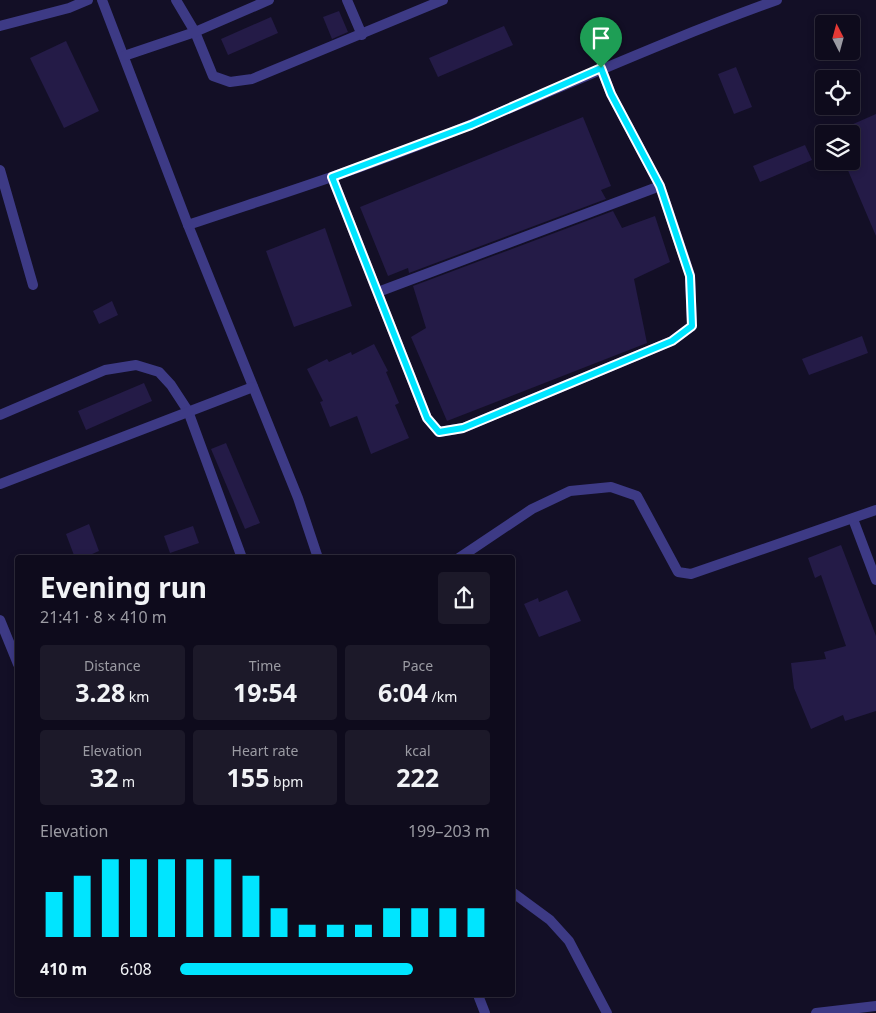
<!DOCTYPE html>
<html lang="en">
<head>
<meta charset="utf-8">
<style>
  :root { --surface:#0e0b1c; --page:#1c1929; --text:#f1f3f6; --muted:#9b9ba3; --line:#2e2b3b; --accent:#00e5ff }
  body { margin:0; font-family:"Noto Sans",sans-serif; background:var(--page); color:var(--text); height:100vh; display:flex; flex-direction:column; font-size:19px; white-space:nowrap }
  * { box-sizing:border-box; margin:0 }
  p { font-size:16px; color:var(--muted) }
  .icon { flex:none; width:28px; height:28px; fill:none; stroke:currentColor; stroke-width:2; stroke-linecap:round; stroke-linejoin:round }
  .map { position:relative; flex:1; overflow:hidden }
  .panel { position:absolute; left:15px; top:555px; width:500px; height:442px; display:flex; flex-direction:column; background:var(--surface); border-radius:5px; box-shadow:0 2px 8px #0003,0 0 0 1px var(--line) }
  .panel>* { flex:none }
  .needle { width:32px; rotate:354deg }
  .tools { position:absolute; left:815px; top:15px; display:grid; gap:10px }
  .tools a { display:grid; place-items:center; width:45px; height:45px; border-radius:5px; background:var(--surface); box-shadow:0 2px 8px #0003,0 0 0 1px var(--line); font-size:25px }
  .pin { position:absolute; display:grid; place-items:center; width:42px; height:42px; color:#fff; margin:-51px -21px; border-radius:50% 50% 50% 0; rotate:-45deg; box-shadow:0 0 5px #0007 }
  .pin .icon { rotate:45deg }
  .round { display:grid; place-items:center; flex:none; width:52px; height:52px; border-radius:5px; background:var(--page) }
  .overview { display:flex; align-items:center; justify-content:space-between; height:85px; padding:0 25px }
  h1 { font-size:28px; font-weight:700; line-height:38px }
  .stats { display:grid; grid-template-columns:repeat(3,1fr); gap:8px; height:85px; padding:5px 25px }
  .stats div { display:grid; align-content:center; border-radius:5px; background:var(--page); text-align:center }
  .stats b { font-size:25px; font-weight:700 }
  .stats small { font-size:14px; font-weight:400 }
  .stats p { font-size:14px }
  .chart { height:140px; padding:10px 25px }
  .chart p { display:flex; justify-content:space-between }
  .chart svg { width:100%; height:90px; margin-top:5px; stroke:var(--accent); stroke-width:6 }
  ul { padding:0 25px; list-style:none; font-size:16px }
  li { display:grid; grid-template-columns:80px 60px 1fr; align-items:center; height:38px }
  li i { height:12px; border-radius:6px; background:var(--accent) }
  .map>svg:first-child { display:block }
  .building { fill:#241b47 }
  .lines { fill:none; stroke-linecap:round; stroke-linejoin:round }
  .service { stroke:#3d3a85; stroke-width:10 }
  .route-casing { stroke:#fff; stroke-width:10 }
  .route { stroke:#00e5ff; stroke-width:6 }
</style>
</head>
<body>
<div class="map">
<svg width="876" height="1013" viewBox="0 0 876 1013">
  <rect width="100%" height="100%" fill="#130f26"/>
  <g class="building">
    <path d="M339 11 348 32 332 39 323 17Z"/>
    <path d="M271 17 278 33 228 55 221 39Z"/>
    <path d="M504 26 513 45 438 77 429 58Z"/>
    <path d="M66 41 99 111 64 128 30 58Z"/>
    <path d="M736 67 752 107 734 114 718 74Z"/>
    <path d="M876 114V236L844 161H851V125Z"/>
    <path d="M583 117 611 186 601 190 606 199 409 273 408 268 388 276 360 207Z"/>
    <path d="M805 145 812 160 760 182 753 166Z"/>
    <path d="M613 211 622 228 655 216 670 262 634 279 647 343 447 421 411 337 426 328 413 286Z"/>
    <path d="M325 228 352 306 294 327 266 251Z"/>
    <path d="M112 301 118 315 99 324 93 311Z"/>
    <path d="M862 336 868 353 809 375 802 359Z"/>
    <path d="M374 344 388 371 386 372 399 403 395 405 409 438 371 454 357 416 330 427 320 402 323 401 307 369 327 359 329 362 351 352 352 355Z"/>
    <path d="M144 383 152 401 86 430 78 411Z"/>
    <path d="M226 443 260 523 245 529 211 449Z"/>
    <path d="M89 524 99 551 83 558H75L66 534Z"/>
    <path d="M193 526 199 543 170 553 164 536Z"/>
    <path d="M841 545 876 636V711L845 721 843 715 811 729 794 688 791 663 826 659 824 652 846 646 821 575 815 578 808 558Z"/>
    <path d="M567 590 581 621 539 637 524 604 538 598 539 602Z"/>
  </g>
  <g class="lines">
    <g class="service">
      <path d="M102 0 188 225 298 498 318 558"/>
      <path d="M176 0 195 32 213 76 230 82 252 79 443 0"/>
      <path d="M347 0 362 35"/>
      <path d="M0 26 69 8 88 0"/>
      <path d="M124 56 195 32 269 0"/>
      <path d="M0 170 33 285"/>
      <path d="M332 177 427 418 439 432 463 428 672 341 692 326 690 275 660 186 611 94 601 68"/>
      <path d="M188 225C283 193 380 163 472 124 574 82 673 37 777 0"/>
      <path d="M378 292 660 186"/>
      <path d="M0 415 105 370 136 365 159 372 171 385 188 411 242 558"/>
      <path d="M0 484 253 387"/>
      <path d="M853 519 876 580"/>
      <path d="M459 558 532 509 570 491 611 487 637 496 678 572 691 574 876 510"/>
      <path d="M0 620 18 664"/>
      <path d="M512 892 550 920 569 941 607 1013"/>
      <path d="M478 995 485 1013"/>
      <path d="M816 1013 876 1006"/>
    </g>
  </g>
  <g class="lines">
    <defs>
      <path id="route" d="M601 68 611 94 660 186 690 276 692 326 672 341 463 428 439 432 427 418 332 177 471 125Z"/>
    </defs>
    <use href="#route" class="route-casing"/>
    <use href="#route" class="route"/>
  </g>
</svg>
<div class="tools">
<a><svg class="needle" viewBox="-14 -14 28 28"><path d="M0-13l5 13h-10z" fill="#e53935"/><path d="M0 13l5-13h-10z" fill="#9b9ba3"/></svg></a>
<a><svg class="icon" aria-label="locate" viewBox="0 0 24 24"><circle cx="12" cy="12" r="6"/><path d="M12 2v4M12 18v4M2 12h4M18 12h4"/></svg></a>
<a><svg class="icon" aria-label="layers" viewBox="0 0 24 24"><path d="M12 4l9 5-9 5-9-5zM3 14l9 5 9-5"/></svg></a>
</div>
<div class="pin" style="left:601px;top:68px;background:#1e9e55"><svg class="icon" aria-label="arrive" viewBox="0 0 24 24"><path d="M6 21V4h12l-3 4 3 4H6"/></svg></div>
<section class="panel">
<div class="overview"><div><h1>Evening run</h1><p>21:41 · 8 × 410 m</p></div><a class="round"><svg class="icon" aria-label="share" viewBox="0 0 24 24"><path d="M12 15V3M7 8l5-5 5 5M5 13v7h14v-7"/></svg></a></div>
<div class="stats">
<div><p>Distance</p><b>3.28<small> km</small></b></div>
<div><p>Time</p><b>19:54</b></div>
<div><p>Pace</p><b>6:04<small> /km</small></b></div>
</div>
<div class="stats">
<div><p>Elevation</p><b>32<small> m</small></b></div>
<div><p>Heart rate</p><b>155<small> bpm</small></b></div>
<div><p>kcal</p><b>222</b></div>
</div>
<div class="chart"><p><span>Elevation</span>199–203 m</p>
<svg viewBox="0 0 160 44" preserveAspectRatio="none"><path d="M5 44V22M15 44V14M25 44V6M35 44V6M45 44V6M55 44V6M65 44V6M75 44V14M85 44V30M95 44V38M105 44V38M115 44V38M125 44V30M135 44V30M145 44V30M155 44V30"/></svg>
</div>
<ul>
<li><b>410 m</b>6:08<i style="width:75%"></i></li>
</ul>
</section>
</div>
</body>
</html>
